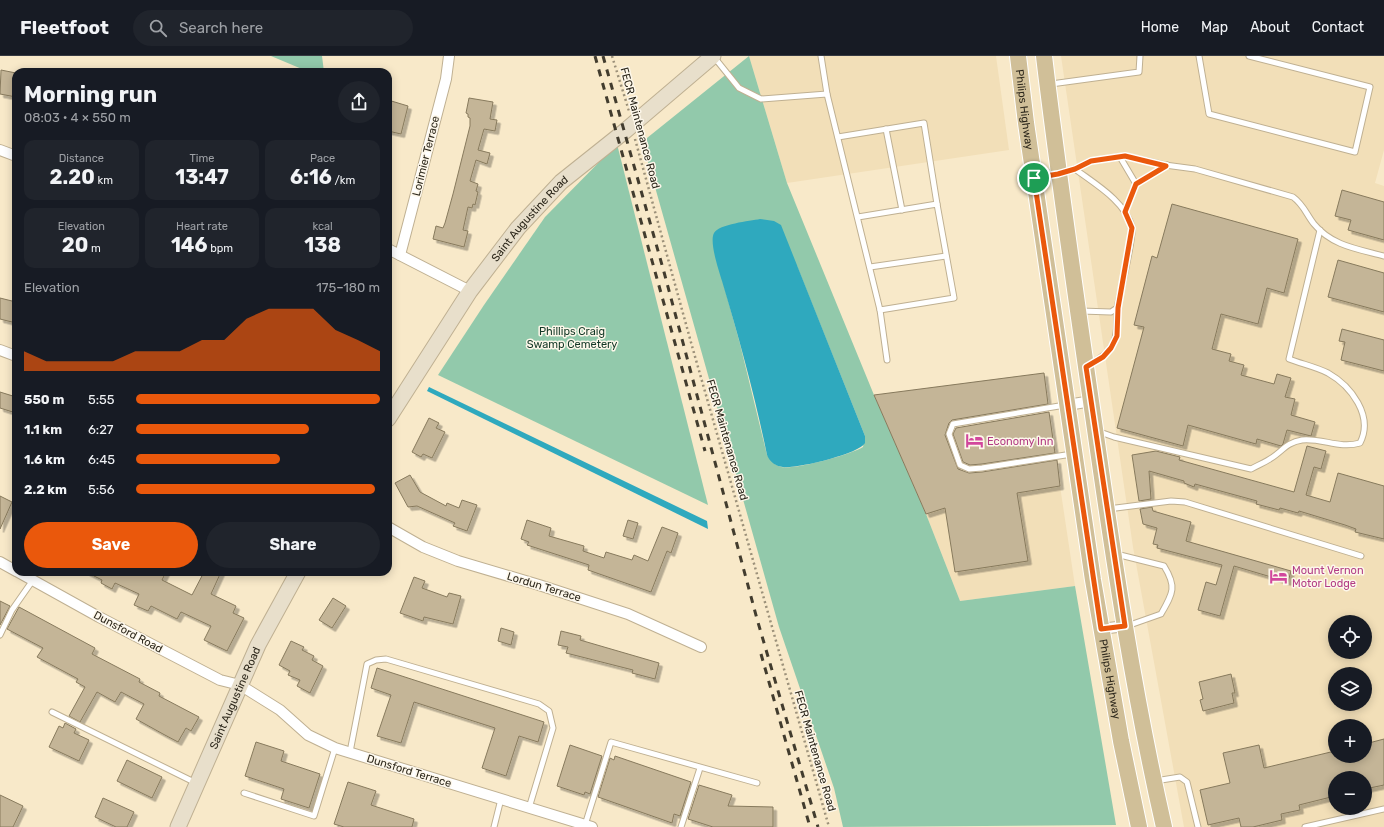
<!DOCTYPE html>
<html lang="en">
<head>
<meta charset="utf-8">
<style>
  :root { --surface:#171b24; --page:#20242c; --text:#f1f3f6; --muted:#9ea1a6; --line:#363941; --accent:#ea580c }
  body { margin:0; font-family:Rubik,sans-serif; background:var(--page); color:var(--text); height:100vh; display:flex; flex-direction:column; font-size:15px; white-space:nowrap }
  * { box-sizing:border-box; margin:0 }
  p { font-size:13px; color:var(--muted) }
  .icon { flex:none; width:22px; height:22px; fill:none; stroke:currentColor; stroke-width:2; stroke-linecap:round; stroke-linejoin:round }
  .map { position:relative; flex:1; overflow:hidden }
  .drawer { position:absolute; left:12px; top:12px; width:380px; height:508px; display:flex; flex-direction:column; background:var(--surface); border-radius:12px; box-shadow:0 2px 10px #0003 }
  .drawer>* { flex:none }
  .tools { position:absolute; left:1328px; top:559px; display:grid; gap:8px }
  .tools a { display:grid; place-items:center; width:44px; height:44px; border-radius:50%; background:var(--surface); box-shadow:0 2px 10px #0003; font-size:20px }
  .pin { position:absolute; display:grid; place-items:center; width:34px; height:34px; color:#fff; margin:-17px; border:2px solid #fff; border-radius:50%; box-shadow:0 1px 4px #0007 }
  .round { display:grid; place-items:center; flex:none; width:42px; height:42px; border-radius:21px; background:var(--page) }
  .headline { display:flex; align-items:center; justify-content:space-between; height:68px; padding:0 12px }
  h1 { font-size:22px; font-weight:700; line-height:30px }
  .figures { display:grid; grid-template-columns:repeat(3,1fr); gap:6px; height:68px; padding:4px 12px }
  .figures div { display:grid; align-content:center; border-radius:10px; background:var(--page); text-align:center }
  .figures b { font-size:20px; font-weight:700 }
  .figures small { font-size:11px; font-weight:400 }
  .figures p { font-size:11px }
  .chart { height:112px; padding:8px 12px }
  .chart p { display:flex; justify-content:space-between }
  .chart svg { width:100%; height:72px; margin-top:4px; fill:var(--accent); opacity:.7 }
  .primary-button { display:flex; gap:8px; margin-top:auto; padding:8px 12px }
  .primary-button a { flex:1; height:46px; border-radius:24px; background:var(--accent); color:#fff; font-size:16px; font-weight:700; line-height:46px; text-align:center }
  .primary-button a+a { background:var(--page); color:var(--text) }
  ul { padding:0 12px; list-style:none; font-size:13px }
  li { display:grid; grid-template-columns:64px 48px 1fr; align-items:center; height:30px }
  li i { height:10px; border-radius:5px; background:var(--accent) }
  header { display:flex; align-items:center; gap:24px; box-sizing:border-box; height:56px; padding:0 20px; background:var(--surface); border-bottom:1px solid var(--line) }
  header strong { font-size:19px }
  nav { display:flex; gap:22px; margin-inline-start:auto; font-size:14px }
  .search { width:280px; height:36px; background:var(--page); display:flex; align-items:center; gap:10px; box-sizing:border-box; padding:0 14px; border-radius:22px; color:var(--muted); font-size:15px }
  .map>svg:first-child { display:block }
  .built { fill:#f2dfb8; fill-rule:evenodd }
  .green { fill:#92c9ab; fill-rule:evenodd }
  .water { fill:#2fa9be }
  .building { fill:#c4b597; stroke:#877a5d; filter:url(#shadow) }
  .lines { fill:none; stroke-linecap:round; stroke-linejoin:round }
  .service-casing { stroke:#bfb092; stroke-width:7 }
  .minor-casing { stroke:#bfb092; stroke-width:12 }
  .secondary-casing { stroke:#bfb092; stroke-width:17 }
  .primary-casing { stroke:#fff; stroke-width:18 }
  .path { stroke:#9c917a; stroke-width:2.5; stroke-dasharray:2 3; stroke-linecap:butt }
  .service { stroke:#fff; stroke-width:5 }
  .minor { stroke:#fff; stroke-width:10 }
  .secondary { stroke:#e8dfcb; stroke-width:15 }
  .primary { stroke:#d0bf98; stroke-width:16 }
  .rail { stroke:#423c2e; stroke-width:3; stroke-dasharray:7 7; stroke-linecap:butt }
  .route-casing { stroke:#fff; stroke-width:8 }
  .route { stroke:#ea580c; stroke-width:5 }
  .labels { text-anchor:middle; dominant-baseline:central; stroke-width:3; stroke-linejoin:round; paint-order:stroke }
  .street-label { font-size:11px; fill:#2c271b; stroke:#fdf7ea }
  .park-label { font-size:11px; fill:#123826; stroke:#fdf7ea }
  .hotel-label { font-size:11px; fill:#b23c85; stroke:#fdf7ea; text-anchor:start }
</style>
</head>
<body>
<header>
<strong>Fleetfoot</strong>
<div class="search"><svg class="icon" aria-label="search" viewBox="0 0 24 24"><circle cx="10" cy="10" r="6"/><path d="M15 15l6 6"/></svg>Search here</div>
<nav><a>Home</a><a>Map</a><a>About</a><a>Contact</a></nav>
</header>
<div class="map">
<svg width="1384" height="771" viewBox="0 0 1384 771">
  <defs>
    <filter id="shadow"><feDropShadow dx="3.5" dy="3.5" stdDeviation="0" flood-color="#0004"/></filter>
  </defs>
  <rect width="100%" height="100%" fill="#f8e9c9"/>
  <g class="built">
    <path d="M749 0H996L1009 94 787 127Z"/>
    <path d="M1061 0H1384V94L1375 127 1384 130V771H1184L1133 491ZM1335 566H1365V596H1335ZM1335 618H1365V648H1335ZM1335 670H1365V700H1335ZM1335 722H1365V752H1335Z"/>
    <path d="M1060 430 1075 530 960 545 926 458 967 445Z"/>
  </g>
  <g class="green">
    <path d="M271 0H322L324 16H309Z"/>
    <path d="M749 0 787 127 874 339 926 458 960 545 1075 530 1116 769 843 771 834 732 779 571 646 99 647 82ZM714 193 797 210 865 380 863 391C850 399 794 414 781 411 774 409 771 404 767 399L740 288Z"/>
    <path d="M617 88 708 449 438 319 484 249 545 161Z"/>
  </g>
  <g class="water">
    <path d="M760 163 774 165 781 169 865 380V387C859 398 796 413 783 411 775 410 770 406 767 399 755 340 739 282 722 225 719 215 709 186 714 177 719 168 750 165 760 163Z"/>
    <path d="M429 331 707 465 708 473 427 335Z"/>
  </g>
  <g class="building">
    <path d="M1 14 16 17V41L0 38Z"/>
    <path d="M469 42 493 46 490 63 497 64 495 75 484 73 478 94 490 97 487 108 476 104 470 125 478 128 476 135 478 136 475 149 473 148 472 152 468 151 463 174 468 175 464 191 433 183 436 170 443 172 445 167 453 138 470 70V62L468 61V58L466 57Z"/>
    <path d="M388 44 408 50 401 78 388 75Z"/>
    <path d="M1342 134 1384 146V184L1348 174 1351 164 1335 160Z"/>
    <path d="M1172 148 1298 183 1284 237 1267 232 1258 268 1221 258 1212 293 1231 298 1229 305 1244 309 1241 319 1274 328 1277 318 1291 322 1285 341 1295 343 1291 359 1315 366 1311 380 1287 374 1283 388 1281 390 1257 383 1256 388 1188 369 1183 390 1117 372 1144 271 1134 269 1152 200 1157 202Z"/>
    <path d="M1338 204 1384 217V256L1328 241Z"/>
    <path d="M0 242 16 246V267L0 263Z"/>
    <path d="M1342 273 1384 284V315L1341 304 1345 286 1339 285Z"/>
    <path d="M1044 317 1048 348 952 364 949 367 945 379 958 413 969 417 982 416 1057 404 1060 430 1017 437 1028 505 955 516 945 452 926 458 874 339Z"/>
    <path d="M0 336 16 341V357L0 352Z"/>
    <path d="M1049 356 1055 397 982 408 970 409 963 406 953 378 956 372Z"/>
    <path d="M429 362 439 367 436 372 445 376 432 402 423 398 421 401 412 396Z"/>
    <path d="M1307 390 1326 395 1321 413 1314 411 1306 439 1330 446 1338 417 1384 430V483L1355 476 1356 473 1345 469 1299 455 1298 457 1280 452 1279 454 1256 448 1257 445 1195 428 1194 431 1184 427V425L1149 415 1151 443 1139 445 1132 399 1156 395 1180 401 1179 404 1294 436Z"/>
    <path d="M410 419 420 436 446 450 447 447 459 452 462 444 477 449 467 475 453 470 455 467 417 450 408 451 395 427Z"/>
    <path d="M0 440 12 446 0 473Z"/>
    <path d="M1152 451 1153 455 1191 466 1186 485 1291 515 1288 526 1234 510 1220 560 1198 554 1206 526 1216 529 1222 509 1157 492 1158 489 1153 488 1157 472 1143 468 1140 453Z"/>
    <path d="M527 464 551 472 549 480 584 490 583 495 604 502 606 496 632 504 634 499 648 505 662 471 678 477 671 497 667 495 651 536 588 514 589 509 527 489 529 486 521 483Z"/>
    <path d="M628 464 638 467 633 483 623 480Z"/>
    <path d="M86 516H166L162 524 192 539 204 516H221L211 538 236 550 233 557 244 562 227 595 204 584 211 570 181 556 177 563 151 550 148 555 134 549 139 538 115 527 112 533 101 527 102 524Z"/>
    <path d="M414 521 425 525 422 532 447 541 449 537 461 540 453 568 424 561 423 565 400 557Z"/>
    <path d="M333 542 346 550 332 572 319 564Z"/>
    <path d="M0 545 10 550 0 569Z"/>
    <path d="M19 551 95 592 92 598 140 623 139 626 160 637 159 640 199 661 191 675 186 672 178 686 163 678 136 663 144 648 121 636 115 646 97 636 80 666 69 660 85 631 76 626 78 623 37 601 43 592 7 573Z"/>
    <path d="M501 572 514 576 511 589 498 585Z"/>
    <path d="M561 575 581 580 580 584 659 607 655 623 632 617 633 614 566 597 568 591 558 589Z"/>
    <path d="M291 585 304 591 302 594 314 600 312 604 323 610 310 637 297 630 300 624 288 619 290 615 279 609Z"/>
    <path d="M377 612 544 666 538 686 519 680 506 720 482 712 495 672 414 646 401 687 377 680 391 639 371 632Z"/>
    <path d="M1231 618 1235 637H1232L1234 647 1203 655 1200 644 1203 643 1199 626Z"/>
    <path d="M65 667 76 673 74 677 89 684 79 705 49 691 59 670 63 672Z"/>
    <path d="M1384 683V729L1365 733V722H1335V740L1299 749 1300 754 1281 758 1282 764 1253 771H1241L1239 762 1208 769 1200 734 1230 727 1223 697 1259 689 1264 712 1335 695V700H1365V688Z"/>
    <path d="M256 686 284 695 281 705 320 718 309 752 281 743 284 733 245 720Z"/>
    <path d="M570 689 602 700 590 738 585 736 584 739 557 730Z"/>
    <path d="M615 700 691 726 680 760 674 758 672 767 598 741 610 702 614 704Z"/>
    <path d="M127 704 162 721 152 742 117 725Z"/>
    <path d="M348 726 376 735 371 749 414 763 412 771H344L334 768Z"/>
    <path d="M699 729 732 739 728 750 773 751V771H713L688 763Z"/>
    <path d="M0 739 23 750 13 771H0Z"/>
    <path d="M103 742 134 756 127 771H116L95 761Z"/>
  </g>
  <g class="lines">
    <defs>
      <g id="service">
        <path d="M821 0 827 38"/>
        <path d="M1199 0 1209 58 1355 96 1370 31 1249 0"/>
        <path d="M714 1 739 32 761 43 827 38 880 254 954 242 937 148 858 161"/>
        <path d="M1051 28 1139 16 1140 0"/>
        <path d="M886 73 902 154"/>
        <path d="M838 81 924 67 937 148"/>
        <path d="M1120 101 1136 128"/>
        <path d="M1075 113C1095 128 1125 145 1132 171 1134 182 1120 238 1117 252L1111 256 1081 255"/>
        <path d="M1061 117 1075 113 1091 105 1125 100 1165 109 1195 113 1293 141C1304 149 1306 158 1314 168 1332 190 1358 193 1384 200"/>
        <path d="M1125 156 1136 128 1167 109"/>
        <path d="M870 211 946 200"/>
        <path d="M880 254 887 304"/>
        <path d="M1088 310C1117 293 1117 285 1117 252"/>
        <path d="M1065 349 953 368 949 378 960 409 969 413 982 412 1072 398"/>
        <path d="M1097 375 1114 381 1251 413C1258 409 1266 406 1273 401 1283 394 1288 386 1302 384 1323 382 1339 393 1360 387 1374 360 1351 330 1328 317 1316 311 1302 308 1289 303L1320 174"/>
        <path d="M1108 453 1171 445 1185 446 1361 500"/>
        <path d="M1116 498 1164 510C1177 531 1173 537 1161 558L1127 570"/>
        <path d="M0 579 12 554 33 524"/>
        <path d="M52 656 196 727"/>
        <path d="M350 696 367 608 376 604 386 603 539 648 549 655 553 672 529 752"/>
        <path d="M1155 725 1180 721 1187 726 1198 771"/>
        <path d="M244 737 314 760 335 692"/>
        <path d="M585 769 611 686 757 727"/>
        <path d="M494 771 501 743"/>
        <path d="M681 771 700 712"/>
        <path d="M1305 771 1384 753"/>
      </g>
      <g id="minor">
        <path d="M0 94 16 100"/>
        <path d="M1034 122 1058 118"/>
        <path d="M388 193 470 235"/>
        <path d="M400 199 446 23 449 0"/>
        <path d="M0 294 16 300"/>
        <path d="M1068 349 1091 345"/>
        <path d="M388 471 423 491 458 505 539 529 628 558 701 591"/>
        <path d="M0 506 16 515"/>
        <path d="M18 516 99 561 220 624 240 629 280 654 308 679 335 692 592 771"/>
        <path d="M1101 573 1125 570"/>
      </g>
      <g id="secondary">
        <path id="s1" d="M388 363 470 235 518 172 561 126 625 75 713 0"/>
        <path id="s2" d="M178 771 258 589 298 516"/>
      </g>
      <g id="primary">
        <path id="s3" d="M1018 0 1026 67 1093 524 1121 685 1139 771"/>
        <path d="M1044 0C1059 125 1077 249 1095 373 1114 506 1134 640 1164 771"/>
      </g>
    </defs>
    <use href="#service" class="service-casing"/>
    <use href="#minor" class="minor-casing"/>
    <use href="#secondary" class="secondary-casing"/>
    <use href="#primary" class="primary-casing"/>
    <g class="path">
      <path d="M612 0 629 55"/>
      <path d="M635 83 692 290 829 771"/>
    </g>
    <use href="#service" class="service"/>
    <use href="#minor" class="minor"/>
    <use href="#secondary" class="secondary"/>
    <use href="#primary" class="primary"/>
    <g class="rail">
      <path d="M595 0 705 395"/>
      <path d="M603 0 664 216 757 563 818 771"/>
      <path d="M761 598 810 771"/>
    </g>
  </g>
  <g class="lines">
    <defs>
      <path id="route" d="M1125 100 1166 110 1136 128 1125 156 1132 172 1118 252 1117 280 1111 292 1103 301 1086 311 1125 570 1101 573 1034 122 1058 118 1075 113 1091 105Z"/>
    </defs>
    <use href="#route" class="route-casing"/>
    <use href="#route" class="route"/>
  </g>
  <defs>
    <symbol id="hotel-bare" viewBox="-9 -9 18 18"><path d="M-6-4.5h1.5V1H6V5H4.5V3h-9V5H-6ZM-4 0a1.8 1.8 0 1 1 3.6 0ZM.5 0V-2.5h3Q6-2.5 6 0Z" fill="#d1479c" stroke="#fdf7ea" stroke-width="2.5" paint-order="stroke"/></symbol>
  </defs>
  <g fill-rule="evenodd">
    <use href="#hotel-bare" x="962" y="372" width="25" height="25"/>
    <use href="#hotel-bare" x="1266" y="508" width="25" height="25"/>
  </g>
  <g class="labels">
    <g class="street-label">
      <text stroke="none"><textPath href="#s3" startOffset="54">Philips Highway</textPath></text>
      <text transform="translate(640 72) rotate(75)">FECR Maintenance Road</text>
      <text transform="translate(426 100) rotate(-76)">Lorimier Terrace</text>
      <text stroke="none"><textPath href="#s1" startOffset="246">Saint Augustine Road</textPath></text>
      <text transform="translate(727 384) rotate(74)">FECR Maintenance Road</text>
      <text transform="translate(544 531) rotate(17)">Lordun Terrace</text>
      <text transform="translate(128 576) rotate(28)">Dunsford Road</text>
      <text stroke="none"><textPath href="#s3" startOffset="630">Philips Highway</textPath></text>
      <text stroke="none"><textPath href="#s2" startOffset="141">Saint Augustine Road</textPath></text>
      <text transform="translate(815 695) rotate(74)">FECR Maintenance Road</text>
      <text transform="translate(409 715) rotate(17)">Dunsford Terrace</text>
    </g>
    <g class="park-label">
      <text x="572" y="275">Phillips Craig<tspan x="572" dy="13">Swamp Cemetery</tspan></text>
    </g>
    <g class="hotel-label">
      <text x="987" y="385">Economy Inn</text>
      <text x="1292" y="514">Mount Vernon<tspan x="1292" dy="13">Motor Lodge</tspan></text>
    </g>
  </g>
</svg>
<div class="tools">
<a><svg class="icon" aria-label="locate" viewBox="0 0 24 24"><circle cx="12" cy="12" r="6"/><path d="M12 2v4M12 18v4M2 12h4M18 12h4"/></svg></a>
<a><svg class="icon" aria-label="layers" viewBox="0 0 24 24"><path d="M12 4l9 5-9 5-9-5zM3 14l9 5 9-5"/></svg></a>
<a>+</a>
<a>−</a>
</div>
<div class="pin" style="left:1034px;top:122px;background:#1e9e55"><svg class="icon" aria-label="arrive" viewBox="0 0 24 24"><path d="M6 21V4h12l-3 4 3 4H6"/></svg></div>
<section class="drawer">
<div class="headline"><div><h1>Morning run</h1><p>08:03 · 4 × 550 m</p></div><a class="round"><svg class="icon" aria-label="share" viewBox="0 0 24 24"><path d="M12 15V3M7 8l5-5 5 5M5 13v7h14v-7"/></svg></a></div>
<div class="figures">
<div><p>Distance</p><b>2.20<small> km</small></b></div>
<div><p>Time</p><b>13:47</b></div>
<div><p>Pace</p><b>6:16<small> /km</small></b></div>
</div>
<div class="figures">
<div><p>Elevation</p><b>20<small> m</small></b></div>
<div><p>Heart rate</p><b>146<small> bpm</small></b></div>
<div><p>kcal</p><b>138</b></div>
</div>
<div class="chart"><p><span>Elevation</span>175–180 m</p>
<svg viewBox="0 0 160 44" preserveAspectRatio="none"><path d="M0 44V32L10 38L20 38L30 38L40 38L50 32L60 32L70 32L80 25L90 25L100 12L110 6L120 6L130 6L140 19L150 25L160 32V44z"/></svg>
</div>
<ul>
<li><b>550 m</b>5:55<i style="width:100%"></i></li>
<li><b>1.1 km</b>6:27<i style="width:71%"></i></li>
<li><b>1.6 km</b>6:45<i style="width:59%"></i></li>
<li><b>2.2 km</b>5:56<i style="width:98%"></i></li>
</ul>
<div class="primary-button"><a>Save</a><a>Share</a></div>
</section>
</div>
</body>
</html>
